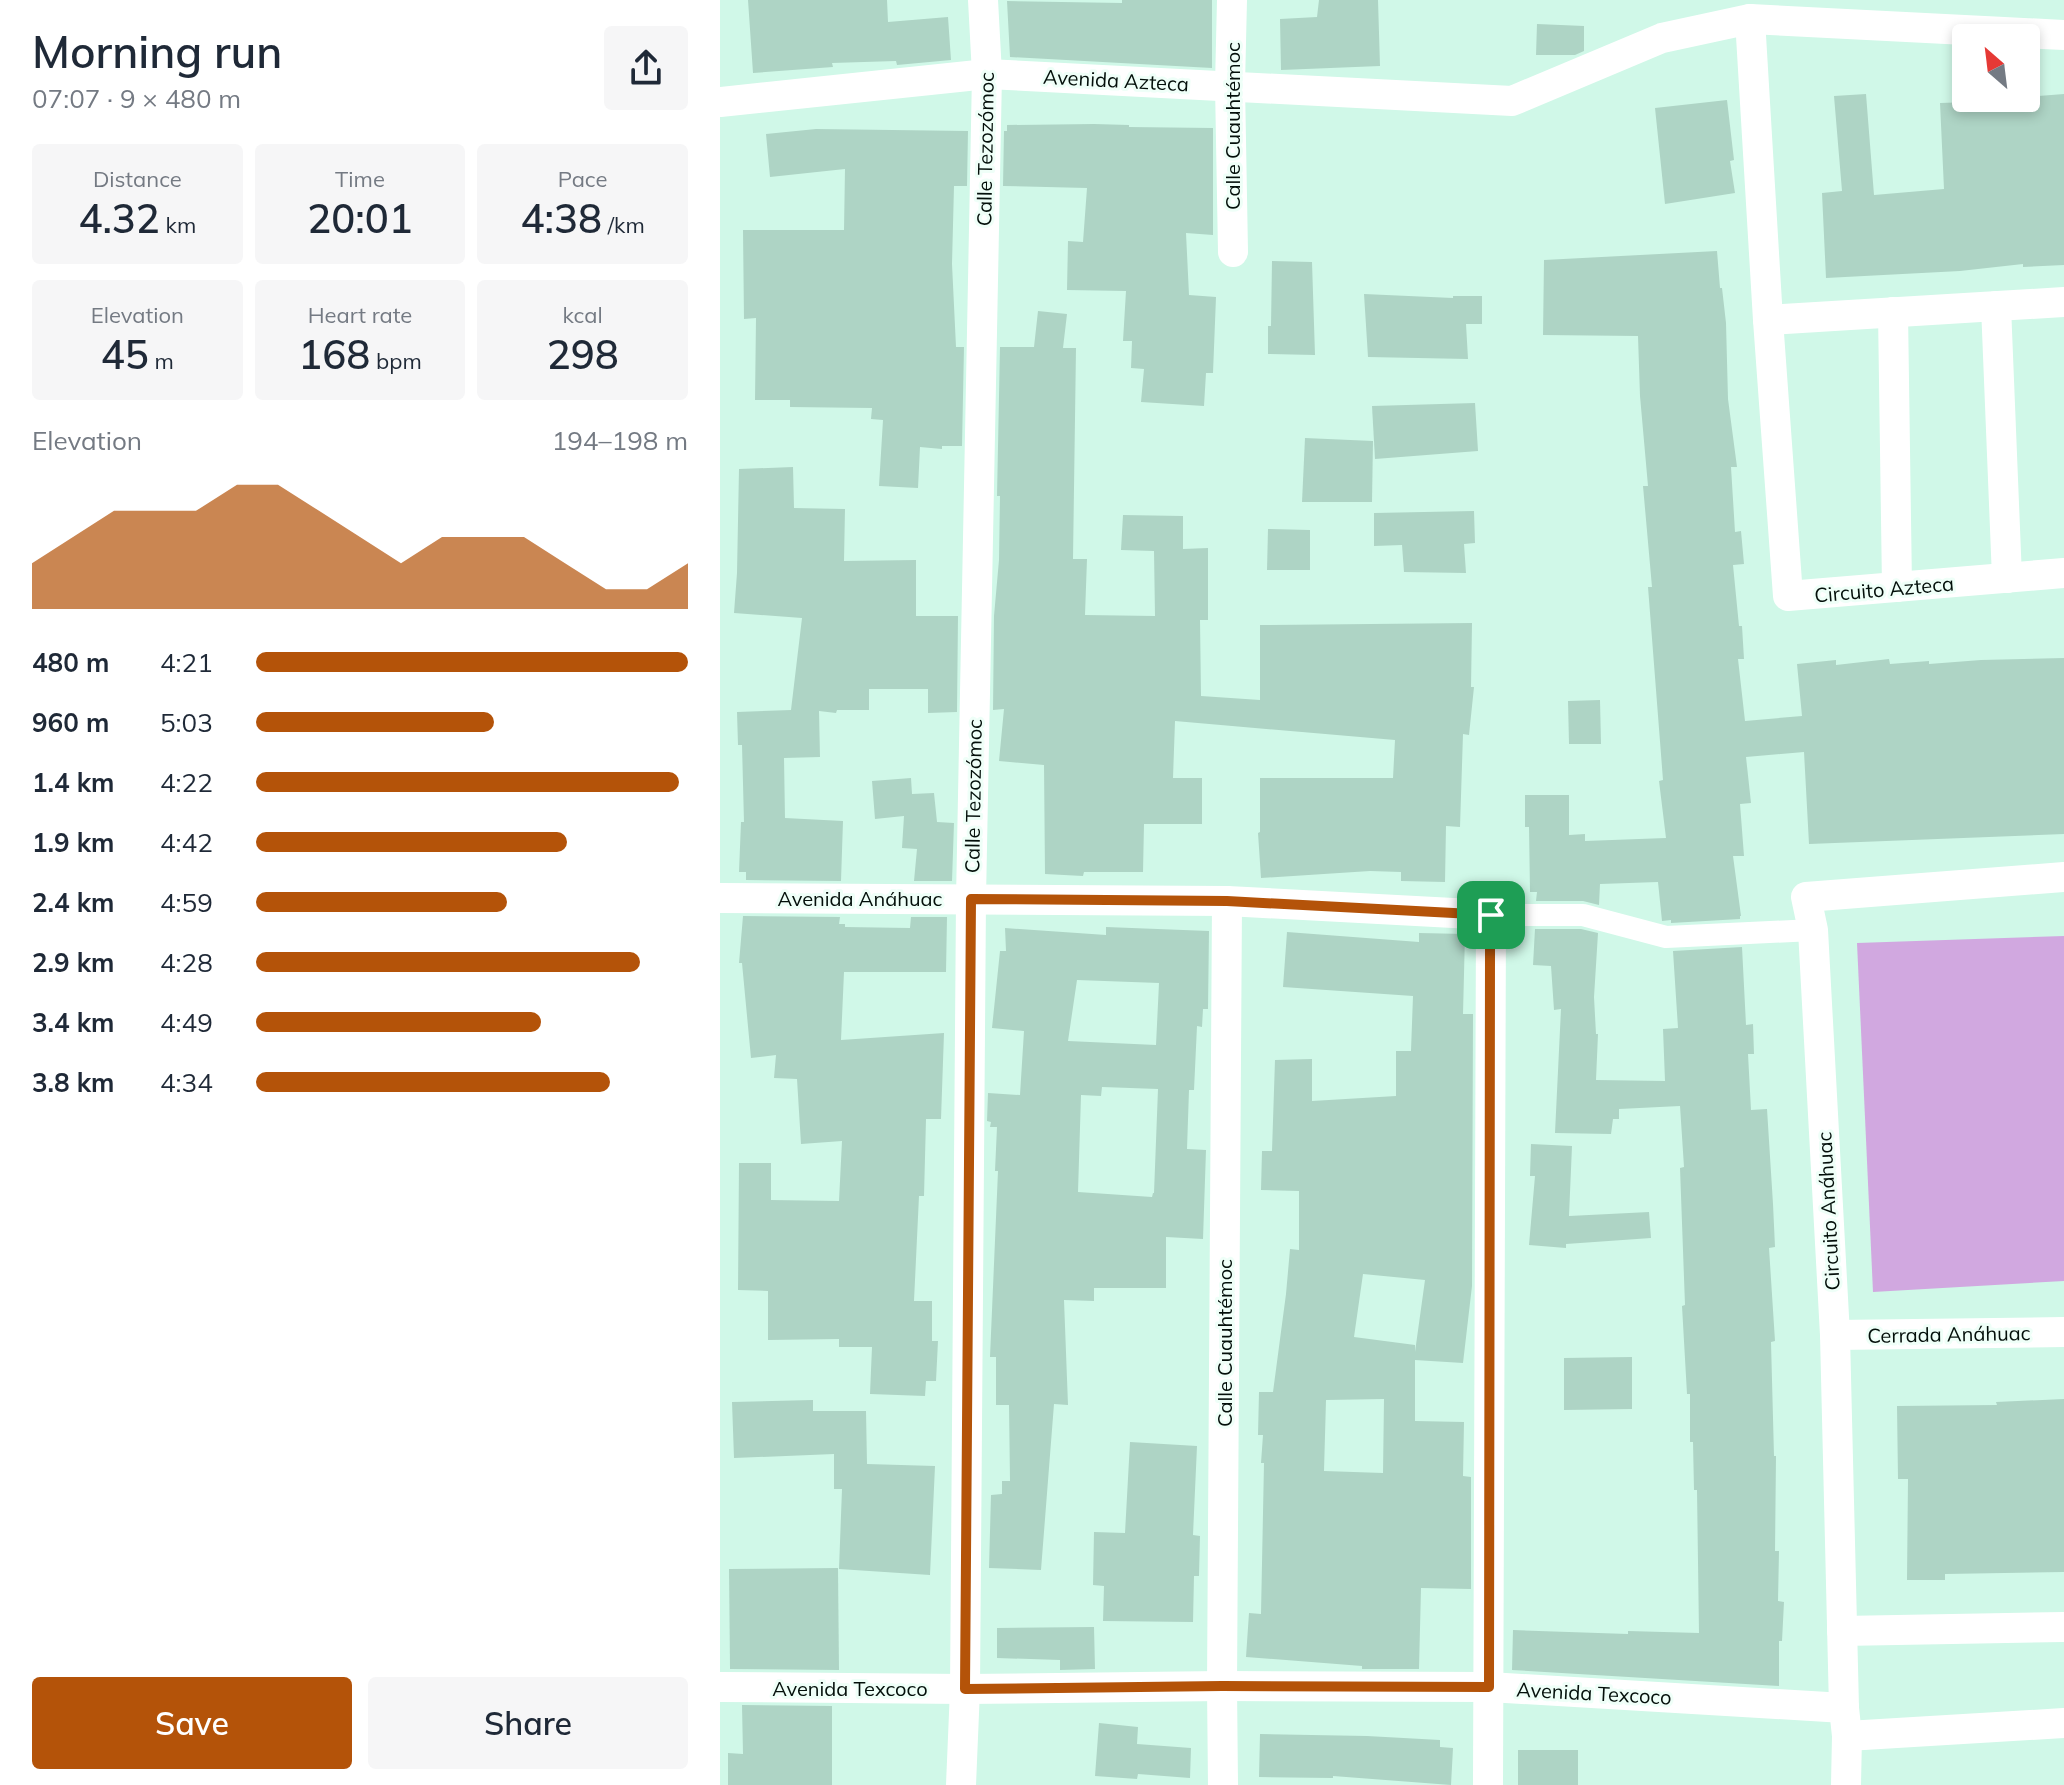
<!DOCTYPE html>
<html lang="en">
<head>
<meta charset="utf-8">
<style>
  :root { --surface:#fff; --page:#f6f6f7; --text:#1f2937; --muted:#747a83; --accent:#b45309 }
  body { margin:0; font-family:Mulish,sans-serif; background:var(--page); color:var(--text); height:100vh; display:flex; flex-direction:column; font-size:30px; white-space:nowrap }
  * { box-sizing:border-box; margin:0 }
  p { font-size:26px; color:var(--muted) }
  .icon { flex:none; width:44px; height:44px; fill:none; stroke:currentColor; stroke-width:2; stroke-linecap:round; stroke-linejoin:round }
  .map { position:relative; flex:1; overflow:hidden }
  .sheet { display:flex; flex-direction:column; background:var(--surface); width:720px }
  .sheet>* { flex:none }
  .needle { width:52px; rotate:332deg }
  .controls { position:absolute; left:1232px; top:24px; display:grid; gap:16px }
  .controls a { display:grid; place-items:center; width:88px; height:88px; border-radius:8px; background:var(--surface); box-shadow:0 4px 12px #0003; font-size:40px }
  .pin { position:absolute; display:grid; place-items:center; width:68px; height:68px; color:#fff; margin:-34px; border-radius:16px; box-shadow:0 4px 12px #0006 }
  .round { display:grid; place-items:center; flex:none; width:84px; height:84px; border-radius:8px; background:var(--page) }
  .summary { display:flex; align-items:center; justify-content:space-between; height:136px; padding:0 32px }
  h1 { font-size:44px; font-weight:600; line-height:60px }
  .metrics { display:grid; grid-template-columns:repeat(3,1fr); gap:12px; height:136px; padding:8px 32px }
  .metrics div { display:grid; align-content:center; border-radius:8px; background:var(--page); text-align:center }
  .metrics b { font-size:40px; font-weight:600 }
  .metrics small { font-size:22px; font-weight:400 }
  .metrics p { font-size:22px }
  .chart { height:224px; padding:16px 32px }
  .chart p { display:flex; justify-content:space-between }
  .chart svg { width:100%; height:144px; margin-top:8px; fill:var(--accent); opacity:.7 }
  .primary-button { display:flex; gap:16px; margin-top:auto; padding:16px 32px }
  .primary-button a { flex:1; height:92px; border-radius:8px; background:var(--accent); color:#fff; font-size:32px; font-weight:600; line-height:92px; text-align:center }
  .primary-button a+a { background:var(--page); color:var(--text) }
  ul { padding:0 32px; list-style:none; font-size:26px }
  li { display:grid; grid-template-columns:128px 96px 1fr; align-items:center; height:60px }
  li i { height:20px; border-radius:10px; background:var(--accent) }
  main { display:flex; flex:1; min-height:0 }
  .map>svg:first-child { display:block }
  .green { fill:#d1a8e0 }
  .building { fill:#aed4c5; fill-rule:evenodd }
  .lines { fill:none; stroke-linecap:round; stroke-linejoin:round }
  .pedestrian { stroke:#fff; stroke-width:22 }
  .minor { stroke:#fff; stroke-width:30 }
  .route-casing { stroke:#fff; stroke-width:16 }
  .route { stroke:#b45309; stroke-width:10 }
  .labels { text-anchor:middle; dominant-baseline:central; stroke-width:6; stroke-linejoin:round; paint-order:stroke }
  .street-label { font-size:20px; fill:#030f0a; stroke:#effff8 }
</style>
</head>
<body>
<main>
<section class="sheet">
<div class="summary"><div><h1>Morning run</h1><p>07:07 · 9 × 480 m</p></div><a class="round"><svg class="icon" aria-label="share" viewBox="0 0 24 24"><path d="M12 15V3M7 8l5-5 5 5M5 13v7h14v-7"/></svg></a></div>
<div class="metrics">
<div><p>Distance</p><b>4.32<small> km</small></b></div>
<div><p>Time</p><b>20:01</b></div>
<div><p>Pace</p><b>4:38<small> /km</small></b></div>
</div>
<div class="metrics">
<div><p>Elevation</p><b>45<small> m</small></b></div>
<div><p>Heart rate</p><b>168<small> bpm</small></b></div>
<div><p>kcal</p><b>298</b></div>
</div>
<div class="chart"><p><span>Elevation</span>194–198 m</p>
<svg viewBox="0 0 160 44" preserveAspectRatio="none"><path d="M0 44V30L10 22L20 14L30 14L40 14L50 6L60 6L70 14L80 22L90 30L100 22L110 22L120 22L130 30L140 38L150 38L160 30V44z"/></svg>
</div>
<ul>
<li><b>480 m</b>4:21<i style="width:100%"></i></li>
<li><b>960 m</b>5:03<i style="width:55%"></i></li>
<li><b>1.4 km</b>4:22<i style="width:98%"></i></li>
<li><b>1.9 km</b>4:42<i style="width:72%"></i></li>
<li><b>2.4 km</b>4:59<i style="width:58%"></i></li>
<li><b>2.9 km</b>4:28<i style="width:89%"></i></li>
<li><b>3.4 km</b>4:49<i style="width:66%"></i></li>
<li><b>3.8 km</b>4:34<i style="width:82%"></i></li>
</ul>
<div class="primary-button"><a>Save</a><a>Share</a></div>
</section>
<div class="map">
<svg width="1344" height="1785" viewBox="0 0 1344 1785">
  <rect width="100%" height="100%" fill="#d0f8e8"/>
  <path class="green" d="M1344 936V1281L1153 1292 1137 943Z"/>
  <g class="building">
    <path d="M28 0H167L168 22 228 17 231 60 177 65 176 61 112 63 113 67 33 73Z"/>
    <path d="M402 0H492V68L290 57 287 1 402 3Z"/>
    <path d="M599 0H658L660 66 561 70 560 19 597 17Z"/>
    <path d="M817 24 864 26V51L855 55H816Z"/>
    <path d="M1146 94 1154 195 1224 189 1220 103 1251 102V98H1306V97L1344 94V265L1303 267V264L1240 271 1106 278 1102 193 1122 191 1114 96Z"/>
    <path d="M1007 100 1014 160 1010 161 1015 193 945 204 935 108Z"/>
    <path d="M374 124 409 125V127L493 128V235L466 233 469 295 496 297 493 373H486L484 406 421 402 424 369 411 368 412 341H403L406 291 347 290 348 241 363 242 367 188 283 186 284 131H287V125Z"/>
    <path d="M96 129 248 131 247 186H234L232 264 236 347H244L242 446H222V449L200 447 198 488 159 486 163 420 151 419 152 408 70 407V400H35L36 318 24 319 23 230H124L125 169 50 177 46 134Z"/>
    <path d="M997 251 1000 288H1002L1006 323 1008 399 1017 467H1011L1015 532 1021 531 1024 564 1013 565 1019 626H1022L1024 659H1018L1025 721 1082 716 1077 664 1116 660V665L1169 659 1170 664 1209 661V664L1261 660 1344 658V834L1089 844 1084 752 1026 757 1031 803 1020 804 1024 856H1013L1021 916H1020V919L951 923V920L942 921 938 882 880 884 879 905 863 901H816L817 892H810L809 827H805V795H849V835L865 834V841L946 838 939 781 943 780 928 587H932L923 486H928L920 396 918 336 823 335 824 260Z"/>
    <path d="M552 261 592 262 595 355 548 354V326H551Z"/>
    <path d="M644 294 733 298V296H762V324H746L748 359 648 357Z"/>
    <path d="M318 311 347 314 343 348H356L353 559H367L365 615 435 616 434 551 401 550 403 515 463 516V549L488 548V620H480L481 696 540 700V625L752 623 751 687H754L749 735 743 734 740 827 726 826 725 882 681 881V872L650 871 541 878 538 833 540 832V778H673L675 740 455 721 453 778H482V824H424L423 872H364L363 876 325 874 324 765 279 761 284 709 273 710 274 616 279 560 280 496H277L280 347H314Z"/>
    <path d="M755 403 758 451 655 459 652 406Z"/>
    <path d="M585 438 653 441 652 502H582Z"/>
    <path d="M73 467 74 508 125 509 124 561 196 560V616H238L237 712 208 713V689H149V710H117L116 713 99 711 100 757 64 758 65 818 123 821 121 881 26 880V872H19L21 822H24L22 745H18L17 712 71 710 82 618 14 613 17 573 19 469Z"/>
    <path d="M754 511 755 543 744 544 746 573 684 572 682 545 654 546V513Z"/>
    <path d="M548 529 590 530V570H547Z"/>
    <path d="M880 700 881 744H849L848 701Z"/>
    <path d="M191 778 192 794 214 793 217 822 234 823 232 881H194L197 849 182 848 184 816 155 819 152 781Z"/>
    <path d="M23 916 120 917 119 924H125V927L190 928 191 917H227L226 972H124L121 1040 224 1033 221 1119H206L204 1196H199L194 1301H212V1341H218L216 1381H206L205 1396 150 1394 152 1347H119V1339L48 1340V1291L18 1290 19 1163H51V1200L119 1201 122 1141 81 1144 77 1079 54 1078 56 1055 31 1058 22 963H19Z"/>
    <path d="M386 927 489 931 488 1009H483L482 1027 477 1026 474 1090H469L467 1149 486 1150 483 1239 446 1237V1288H374V1301L344 1300 348 1405 334 1404 321 1570 269 1568 271 1495 282 1494V1481H290L289 1405H276V1357H270L278 1171H275L277 1127H270L271 1122 267 1121 268 1093 300 1095 304 1031 272 1028 280 951H286L285 928 386 935ZM357 980 439 983 436 1045 348 1041ZM382 1087 438 1089 434 1193H433L432 1197 358 1192 361 1095 381 1096Z"/>
    <path d="M815 929H861L878 933 874 997 876 1034H878L876 1080 945 1081 943 1029 958 1028 953 951 1022 947 1026 1025 1033 1024 1034 1054H1028L1031 1110 1047 1109 1053 1204 1055 1247 1049 1248 1055 1341 1051 1342 1054 1456H1056L1055 1551H1059L1058 1601 1064 1602 1062 1641H1059V1686L792 1670 793 1630 908 1634V1631L979 1633 977 1490H974L973 1442H970V1394H967L962 1306 965 1305 960 1168 964 1167 960 1106 899 1109V1119H893L891 1134 835 1133 841 1009 834 1010 831 966 813 965Z"/>
    <path d="M567 932 699 942V933L745 934 743 1014H753L752 1286 743 1363 695 1360V1421L744 1422 743 1476 751 1477V1589L701 1588 699 1669H642V1666L526 1657 529 1613 541 1614 544 1463H541L543 1435H538L539 1392H553L566 1294 570 1249 579 1250V1191L541 1190 542 1151H552L555 1060 592 1059V1101L676 1096V1051H691L693 996 563 987ZM643 1274 705 1280 695 1352V1345L634 1337ZM664 1399 663 1473 604 1471 606 1400Z"/>
    <path d="M811 1144 852 1146 849 1216 929 1212 931 1238 846 1244V1248L809 1245 815 1176H810Z"/>
    <path d="M912 1357V1409L844 1410V1358Z"/>
    <path d="M1344 1399V1572L1225 1574V1580H1187L1188 1479H1178L1177 1406 1277 1405 1276 1402Z"/>
    <path d="M93 1400V1411H146L147 1464 215 1466 210 1575 119 1569 122 1489H114V1454L14 1458 12 1402Z"/>
    <path d="M410 1442 477 1446 473 1535 480 1536 479 1576H474L473 1622 383 1621 384 1586 373 1585 374 1532 405 1533Z"/>
    <path d="M118 1568 119 1670 10 1669 9 1569Z"/>
    <path d="M374 1627 375 1669 340 1670V1660L277 1658V1628Z"/>
    <path d="M22 1705 112 1706V1785H8V1753L23 1754Z"/>
    <path d="M379 1723 418 1727 417 1744 471 1748 470 1778 418 1774 417 1779 375 1776Z"/>
    <path d="M540 1734 647 1736 720 1740V1747L733 1748 731 1785 613 1776V1778L539 1777Z"/>
    <rect x="798" y="1750" width="60" height="35"/>
  </g>
  <g class="lines">
    <path class="pedestrian" d="M771 915H863L946 937 1093 930"/>
    <g class="minor">
      <path d="M512 0 510 85 513 252"/>
      <path d="M1030 19 1048 320 1068 596 1344 573"/>
      <path d="M0 102 267 74 792 101 942 38 1030 19 1344 35"/>
      <path d="M1276 306 1287 578"/>
      <path d="M1173 312 1177 587"/>
      <path d="M1048 320 1344 302"/>
      <path d="M0 898 507 901 771 915 768 1785"/>
      <path d="M1115 1335 1344 1332"/>
      <path d="M1122 1631 1344 1627"/>
      <path d="M0 1687 245 1689 502 1686 769 1687 1124 1708"/>
      <path d="M1127 1736 1344 1723"/>
      <path d="M241 1785 245 1689 251 899 267 74 263 0"/>
      <path d="M503 1785 502 1686 507 901"/>
      <path d="M1126 1785 1127 1736 1124 1708 1115 1335 1093 930 1086 897 1344 877"/>
    </g>
  </g>
  <g class="lines">
    <defs>
      <path id="route" d="M251 899 507 901 771 915 770 949 769 1687 502 1686 245 1689Z"/>
    </defs>
    <use href="#route" class="route-casing"/>
    <use href="#route" class="route"/>
  </g>
  <g class="labels">
    <g class="street-label">
      <text transform="translate(396 80) rotate(3)">Avenida Azteca</text>
      <text transform="translate(512 126) rotate(-90)">Calle Cuauhtémoc</text>
      <text transform="translate(265 149) rotate(-89)">Calle Tezozómoc</text>
      <text transform="translate(1164 589) rotate(-5)">Circuito Azteca</text>
      <text transform="translate(253 796) rotate(-89)">Calle Tezozómoc</text>
      <text x="140" y="898">Avenida Anáhuac</text>
      <text transform="translate(1108 1211) rotate(-93)">Circuito Anáhuac</text>
      <text transform="translate(1229 1334) rotate(-1)">Cerrada Anáhuac</text>
      <text transform="translate(504 1343) rotate(-90)">Calle Cuauhtémoc</text>
      <text x="130" y="1688">Avenida Texcoco</text>
      <text transform="translate(874 1693) rotate(3)">Avenida Texcoco</text>
    </g>
  </g>
</svg>
<div class="controls">
<a><svg class="needle" viewBox="-14 -14 28 28"><path d="M0-13l5 13h-10z" fill="#e53935"/><path d="M0 13l5-13h-10z" fill="#747a83"/></svg></a>
</div>
<div class="pin" style="left:771px;top:915px;background:#1e9e55"><svg class="icon" aria-label="arrive" viewBox="0 0 24 24"><path d="M6 21V4h12l-3 4 3 4H6"/></svg></div>
</div>
</main>
</body>
</html>
